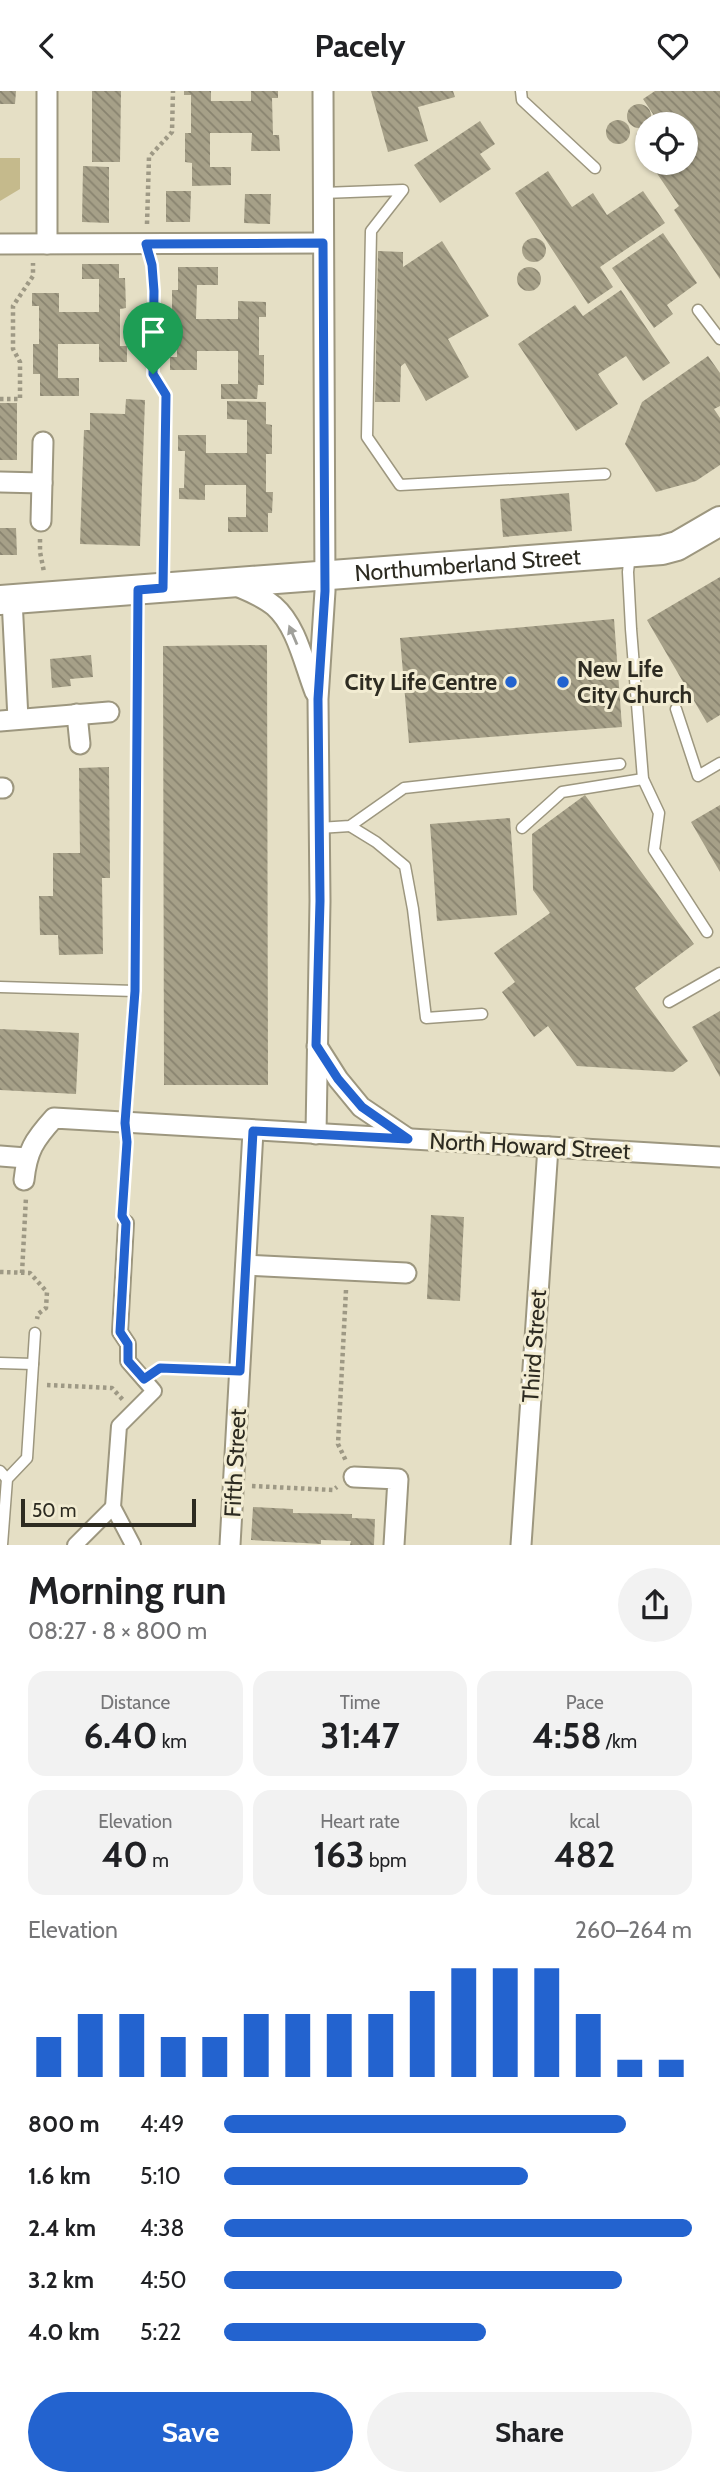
<!DOCTYPE html>
<html lang="en">
<head>
<meta charset="utf-8">
<style>
  :root { --surface:#fff; --page:#f2f2f2; --text:#202124; --muted:#757577; --accent:#2363cf }
  body { margin:0; font-family:Cabin,sans-serif; background:var(--page); color:var(--text); height:100vh; display:flex; flex-direction:column; font-size:26px; white-space:nowrap }
  * { box-sizing:border-box; margin:0 }
  p { font-size:23px; color:var(--muted) }
  .icon { flex:none; width:38px; height:38px; fill:none; stroke:currentColor; stroke-width:2; stroke-linecap:round; stroke-linejoin:round }
  .map { position:relative; height:1454px; overflow:hidden }
  .side { display:flex; flex-direction:column; background:var(--surface); flex:1 }
  .side>* { flex:none }
  .fabs { position:absolute; left:635px; top:21px; display:grid; gap:14px }
  .fabs a { display:grid; place-items:center; width:63px; height:63px; border-radius:50%; background:var(--surface); box-shadow:0 2px 5px #0004; font-size:35px }
  .scale { position:absolute; left:21px; bottom:18px; width:175px; box-sizing:border-box; padding-left:7px; border:4px solid #2d2b21; border-top:0; font-size:19px; line-height:24px; white-space:nowrap; color:#2d2b21; -webkit-text-stroke:5px #f2ecd2; paint-order:stroke }
  .pin { position:absolute; display:grid; place-items:center; width:60px; height:60px; color:#fff; margin:-72px -30px; border-radius:50% 50% 50% 0; rotate:-45deg; box-shadow:0 0 7px #0007 }
  .pin .icon { rotate:45deg }
  .round { display:grid; place-items:center; flex:none; width:74px; height:74px; border-radius:37px; background:var(--page) }
  .overview { display:flex; align-items:center; justify-content:space-between; height:119px; padding:0 28px }
  h1 { font-size:38px; font-weight:700; line-height:52px }
  .figures { display:grid; grid-template-columns:repeat(3,1fr); gap:10px; height:119px; padding:7px 28px }
  .figures div { display:grid; align-content:center; border-radius:18px; background:var(--page); text-align:center }
  .figures b { font-size:35px; font-weight:700 }
  .figures small { font-size:19px; font-weight:400 }
  .figures p { font-size:19px }
  .chart { height:196px; padding:14px 28px }
  .chart p { display:flex; justify-content:space-between }
  .chart svg { width:100%; height:126px; margin-top:7px; stroke:var(--accent); stroke-width:6 }
  .primary-button { display:flex; gap:14px; margin-top:auto; padding:14px 28px }
  .primary-button a { flex:1; height:80px; border-radius:42px; background:var(--accent); color:#fff; font-size:28px; font-weight:700; line-height:80px; text-align:center }
  .primary-button a+a { background:var(--page); color:var(--text) }
  ul { padding:0 28px; list-style:none; font-size:23px }
  li { display:grid; grid-template-columns:112px 84px 1fr; align-items:center; height:52px }
  li i { height:18px; border-radius:9px; background:var(--accent) }
  header { display:flex; justify-content:space-between; align-items:center; height:91px; padding:0 28px; background:var(--surface); font-size:32px; font-weight:700 }
  .map>svg:first-child { display:block }
  .green { fill:#c5ba8c }
  .building { fill:url(#building-back-hatch) }
  .lines { fill:none; stroke-linecap:round; stroke-linejoin:round }
  .service-casing { stroke:#9d977f; stroke-width:13 }
  .pedestrian-casing { stroke:#9d977f; stroke-width:18 }
  .minor-casing { stroke:#9d977f; stroke-width:23 }
  .secondary-casing { stroke:#9d977f; stroke-width:32 }
  .path { stroke:#9e9985; stroke-width:4.5; stroke-dasharray:3.5 3.5; stroke-linecap:butt }
  .service { stroke:#fff; stroke-width:10 }
  .pedestrian { stroke:#fff; stroke-width:14 }
  .minor { stroke:#fff; stroke-width:19 }
  .secondary { stroke:#fff; stroke-width:28 }
  .oneway { fill:#a0a09b }
  .route-casing { stroke:#fff; stroke-width:14 }
  .route { stroke:#2363cf; stroke-width:9 }
  .poi-dot { fill:#2363cf; stroke:#f2ecd2; stroke-width:2.5 }
  .labels { text-anchor:middle; dominant-baseline:central; stroke-width:6; stroke-linejoin:round; paint-order:stroke }
  .street-label { font-size:23px; fill:#2d2b21; stroke:#f2ecd2 }
  .poi-label { font-size:23px; font-weight:bold; fill:#2d2b21; stroke:#f2ecd2; text-anchor:start }
</style>
</head>
<body>
<header><svg class="icon" aria-label="back" viewBox="0 0 24 24"><path d="M15 5l-7 7 7 7"/></svg>Pacely<svg class="icon" aria-label="heart" viewBox="0 0 24 24"><path d="M12 20l-8-8c-3-5 5-10 8-4 3-6 11-1 8 4z"/></svg></header>
<div class="map">
<svg width="720" height="1454" viewBox="0 0 720 1454">
  <defs>
    <pattern id="building-back-hatch" width="6" height="6" patternUnits="userSpaceOnUse" patternTransform="scale(1.75)"><rect width="6" height="6" fill="#a6a088"/><path d="M-1 5l2 2M0 0l6 6M5-1l2 2" fill="none" stroke="#88836f"/></pattern>
  </defs>
  <rect width="100%" height="100%" fill="#e5dfc5"/>
  <path class="green" d="M0 67H20V98L0 110Z"/>
  <g class="building">
    <path d="M0 0H16L15 13H0Z"/>
    <path d="M92 0H121L120 71H92Z"/>
    <path d="M184 0H211V10H251V0H278V7H272L273 44H279L280 60H251L252 42H210V76H231V94L192 95V72L185 71V42H191V4H184Z"/>
    <path d="M371 0H453L455 6 418 16 428 50 388 61Z"/>
    <path d="M655 0H720V188L674 119 679 115 650 72H686V33H651L657 29 643 8Z"/>
    <circle cx="639" cy="25" r="12"/>
    <circle cx="618" cy="41" r="12"/>
    <path d="M480 30 495 53 480 63 491 78 440 112 414 74Z"/>
    <path d="M648 36V60L636 43Z"/>
    <path d="M83 75 109 76V132L82 131Z"/>
    <path d="M548 80 572 116 593 102 607 124 643 100 665 132 600 176 613 196 588 213 515 102Z"/>
    <path d="M166 100H191L190 131H166Z"/>
    <path d="M245 103H271L270 133 244 132Z"/>
    <path d="M663 142 697 192 667 214 673 223 654 237 612 177Z"/>
    <circle cx="534" cy="159" r="12"/>
    <path d="M442 150 489 225 448 248 469 286 426 310 405 272 401 275 400 311H375L378 160 403 161V176Z"/>
    <path d="M82 173H119V187H125L126 217 120 218V255H127V271H99V253H58V287H79V305H40V283H33V253H39V215H32V202H59V221H99V188H82Z"/>
    <circle cx="529" cy="188" r="12"/>
    <path d="M178 176H218V194H197L196 228H238V210L266 211V226H259V264H264V294H258L257 308H221V293H238V260H197V279H170V266H177V228H172V199H178Z"/>
    <path d="M621 199 670 272 643 290 626 265 598 283 618 313 576 340 518 253 575 214 583 225Z"/>
    <path d="M708 265 720 282V315L714 318 720 327V374L696 390 656 401 625 353 642 311Z"/>
    <path d="M126 308 145 309 140 455 80 453 84 339H90V322L125 323Z"/>
    <path d="M227 310 266 311V333L272 334V363H266V401H273L272 422H268V441H228V426H246V394H205V409L179 408V397H184L185 360H178V344H206V362H247V329L227 328Z"/>
    <rect x="0" y="312" width="17" height="57"/>
    <path d="M569 402 572 440 503 446 500 408Z"/>
    <path d="M0 437H16L17 464H0Z"/>
    <path d="M720 486V624L707 632 647 529Z"/>
    <path d="M614 528 622 636 409 652 400 547Z"/>
    <path d="M267 554 268 994H164L163 555Z"/>
    <path d="M91 564 93 586 70 588 71 595 52 597 50 568Z"/>
    <path d="M109 676 110 787H102L103 863 59 864 58 844H40L39 805H53V762H80L79 677Z"/>
    <path d="M585 704 694 853 635 897 688 970 673 981 577 975 548 935 534 946 502 901 515 891 494 862 550 822 533 799 532 743Z"/>
    <path d="M720 714V781L691 731Z"/>
    <path d="M510 727 517 824 437 830 430 733Z"/>
    <path d="M720 920V986L692 936Z"/>
    <path d="M0 938 79 942 76 1003 0 999Z"/>
    <path d="M431 1124 464 1126 460 1210 427 1208Z"/>
    <path d="M253 1416 293 1418V1422L352 1423V1427L375 1428 374 1454H350L351 1450 321 1449V1453L251 1449Z"/>
  </g>
  <g class="lines">
    <defs>
      <g id="service">
        <path d="M521 0 522 9 595 77"/>
        <path d="M323 102 403 99 371 140 367 346 400 394 605 383"/>
        <path d="M698 219 720 248"/>
        <path d="M630 462 628 481 631 538 643 688 659 722 654 759 707 841"/>
        <path d="M676 618 698 685 720 672"/>
        <path d="M350 735 376 751 405 775 413 818 426 927 482 923"/>
        <path d="M319 737 350 735 404 697 620 673"/>
        <path d="M522 737 562 701 643 688"/>
        <path d="M0 896 135 900"/>
        <path d="M669 911 720 882"/>
        <path d="M125 1032 135 900 138 501"/>
        <path d="M0 1272 33 1273"/>
        <path d="M0 1380 7 1388"/>
        <path d="M2 1454 7 1388 27 1367 35 1242"/>
      </g>
      <g id="pedestrian">
        <path d="M126 1132 120 1241 128 1253V1270L154 1300 119 1335 113 1416 133 1454"/>
        <path d="M75 1454 113 1416"/>
      </g>
      <g id="minor">
        <path d="M0 153 323 152"/>
        <path d="M47 153V0"/>
        <path d="M0 391 42 392"/>
        <path d="M41 430 43 351"/>
        <path d="M234 494C248 500 262 505 274 515 297 535 304 573 315 601"/>
        <path d="M12 508 18 628"/>
        <path d="M77 623 80 653"/>
        <path d="M0 630 109 621"/>
        <path d="M0 697H3"/>
        <path d="M317 955 338 988 361 1016 407 1047"/>
        <path d="M316 1043 320 810 318 608 325 500 323 0"/>
        <path d="M0 1065 26 1067"/>
        <path d="M24 1089C27 1060 34 1049 54 1027L720 1066"/>
        <path d="M246 1174 406 1182"/>
        <path d="M354 1386 398 1388 394 1454"/>
        <path d="M230 1454 253 1040"/>
        <path d="M521 1454 548 1056"/>
      </g>
      <g id="secondary">
        <path id="s1" d="M0 509 662 459 677 455 720 430"/>
      </g>
    </defs>
    <use href="#service" class="service-casing"/>
    <use href="#pedestrian" class="pedestrian-casing"/>
    <use href="#minor" class="minor-casing"/>
    <use href="#secondary" class="secondary-casing"/>
    <g class="path">
      <path d="M147 133 149 66 172 41 173 0"/>
      <path d="M152 173 154 200 153 283 166 304 163 472"/>
      <path d="M0 308H20V271L13 258V215L33 185V172"/>
      <path d="M40 448V461L44 481"/>
      <path d="M123 1115 127 1051"/>
      <path d="M0 1181 30 1182 47 1201 46 1217 38 1223 37 1228"/>
      <path d="M22 1182 26 1106"/>
      <path d="M346 1199 338 1353 346 1370"/>
      <path d="M158 1278 219 1279"/>
      <path d="M47 1294 112 1297 123 1309"/>
      <path d="M252 1395 333 1399 337 1396"/>
    </g>
    <use href="#service" class="service"/>
    <use href="#pedestrian" class="pedestrian"/>
    <use href="#minor" class="minor"/>
    <use href="#secondary" class="secondary"/>
  </g>
  <defs><path id="oneway-solid" d="M-6-.8H1V-3.2L6.5 0L1 3.2V.8H-6Z" transform="scale(1.75)"/></defs>
  <use class="oneway" href="#oneway-solid" transform="translate(293 544) rotate(-113)"/>
  <g class="lines">
    <defs>
      <path id="route" d="M323 152 325 500 318 608 320 810 316 954 338 988 362 1016 408 1048 253 1040 240 1280 160 1277 144 1288 128 1270V1253L120 1241 126 1132 122 1125 127 1051 125 1032 135 900 138 499 163 497 166 304 153 283 154 200 152 174 146 153Z"/>
    </defs>
    <use href="#route" class="route-casing"/>
    <use href="#route" class="route"/>
  </g>
  <g class="poi-dot">
    <circle cx="511" cy="591" r="7"/>
    <circle cx="563" cy="591" r="7"/>
  </g>
  <g class="labels">
    <g class="street-label">
      <text stroke="none"><textPath href="#s1" startOffset="469">Northumberland Street</textPath></text>
      <text transform="translate(530 1055) rotate(3)">North Howard Street</text>
      <text transform="translate(534 1255) rotate(-86)">Third Street</text>
      <text transform="translate(235 1372) rotate(-87)">Fifth Street</text>
    </g>
    <g class="poi-label">
      <text x="577" y="578">New Life<tspan x="577" dy="26">City Church</tspan></text>
      <text x="497" y="591" text-anchor="end">City Life Centre</text>
    </g>
  </g>
</svg>
<div class="fabs">
<a><svg class="icon" aria-label="locate" viewBox="0 0 24 24"><circle cx="12" cy="12" r="6"/><path d="M12 2v4M12 18v4M2 12h4M18 12h4"/></svg></a>
</div>
<div class="scale">50 m</div>
<div class="pin" style="left:153px;top:283px;background:#1e9e55"><svg class="icon" aria-label="arrive" viewBox="0 0 24 24"><path d="M6 21V4h12l-3 4 3 4H6"/></svg></div>
</div>
<section class="side">
<div class="overview"><div><h1>Morning run</h1><p>08:27 · 8 × 800 m</p></div><a class="round"><svg class="icon" aria-label="share" viewBox="0 0 24 24"><path d="M12 15V3M7 8l5-5 5 5M5 13v7h14v-7"/></svg></a></div>
<div class="figures">
<div><p>Distance</p><b>6.40<small> km</small></b></div>
<div><p>Time</p><b>31:47</b></div>
<div><p>Pace</p><b>4:58<small> /km</small></b></div>
</div>
<div class="figures">
<div><p>Elevation</p><b>40<small> m</small></b></div>
<div><p>Heart rate</p><b>163<small> bpm</small></b></div>
<div><p>kcal</p><b>482</b></div>
</div>
<div class="chart"><p><span>Elevation</span>260–264 m</p>
<svg viewBox="0 0 160 44" preserveAspectRatio="none"><path d="M5 44V30M15 44V22M25 44V22M35 44V30M45 44V30M55 44V22M65 44V22M75 44V22M85 44V22M95 44V14M105 44V6M115 44V6M125 44V6M135 44V22M145 44V38M155 44V38"/></svg>
</div>
<ul>
<li><b>800 m</b>4:49<i style="width:86%"></i></li>
<li><b>1.6 km</b>5:10<i style="width:65%"></i></li>
<li><b>2.4 km</b>4:38<i style="width:100%"></i></li>
<li><b>3.2 km</b>4:50<i style="width:85%"></i></li>
<li><b>4.0 km</b>5:22<i style="width:56%"></i></li>
</ul>
<div class="primary-button"><a>Save</a><a>Share</a></div>
</section>
</body>
</html>
